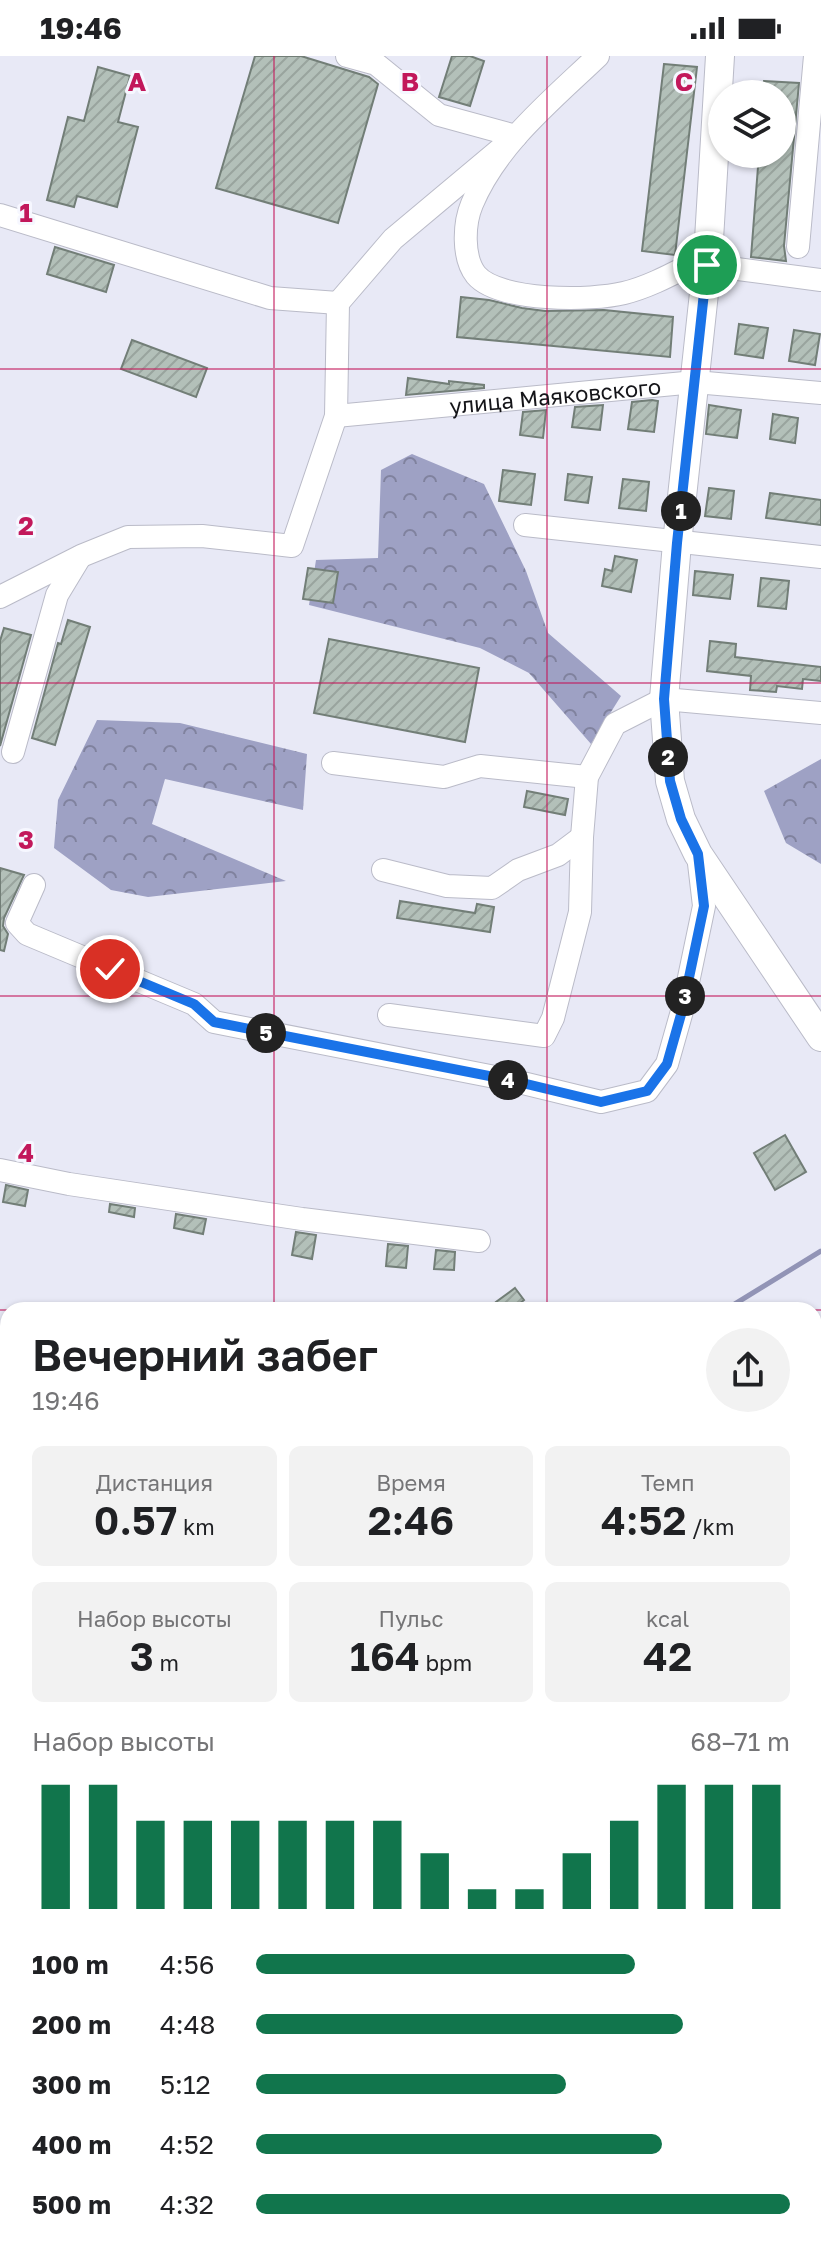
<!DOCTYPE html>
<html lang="ru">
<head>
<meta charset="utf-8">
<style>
  :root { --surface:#fff; --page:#f2f2f2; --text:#202124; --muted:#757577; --accent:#11754c }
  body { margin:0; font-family:"Golos Text",sans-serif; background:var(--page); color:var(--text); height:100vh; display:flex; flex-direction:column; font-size:30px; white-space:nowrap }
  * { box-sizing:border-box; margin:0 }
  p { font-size:26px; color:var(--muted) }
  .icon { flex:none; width:44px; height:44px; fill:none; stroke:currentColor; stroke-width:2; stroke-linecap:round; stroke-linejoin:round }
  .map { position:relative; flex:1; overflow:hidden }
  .panel { position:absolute; left:0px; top:1246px; width:822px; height:948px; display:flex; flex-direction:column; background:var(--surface); border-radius:24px 24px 0 0; box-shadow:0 2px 6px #0004 }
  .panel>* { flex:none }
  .buttons { position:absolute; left:708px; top:24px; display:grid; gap:16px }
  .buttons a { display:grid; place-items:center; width:88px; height:88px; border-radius:50%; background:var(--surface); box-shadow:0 2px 6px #0004; font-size:40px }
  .pin { position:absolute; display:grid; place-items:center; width:68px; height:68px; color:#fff; margin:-34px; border:4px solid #fff; border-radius:50%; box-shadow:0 2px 8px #0007 }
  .km { position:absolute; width:40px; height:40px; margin:-20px; border-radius:50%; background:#222; color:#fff; font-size:22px; line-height:40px; text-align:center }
  .round { display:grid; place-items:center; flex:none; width:84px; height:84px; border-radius:42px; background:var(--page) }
  .head { display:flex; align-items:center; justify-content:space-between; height:136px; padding:0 32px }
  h1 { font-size:44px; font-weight:600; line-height:60px }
  .stats { display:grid; grid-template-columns:repeat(3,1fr); gap:12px; height:136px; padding:8px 32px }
  .stats div { display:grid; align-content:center; border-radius:12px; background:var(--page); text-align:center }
  .stats b { font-size:40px; font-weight:600 }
  .stats small { font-size:22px; font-weight:400 }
  .stats p { font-size:22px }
  .chart { height:224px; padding:16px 32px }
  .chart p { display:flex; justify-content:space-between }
  .chart svg { width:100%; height:144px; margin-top:8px; stroke:var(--accent); stroke-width:6 }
  ul { padding:0 32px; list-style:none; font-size:26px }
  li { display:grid; grid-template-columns:128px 96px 1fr; align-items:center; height:60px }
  li i { height:20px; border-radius:10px; background:var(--accent) }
  .status { display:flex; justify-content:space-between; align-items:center; height:56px; padding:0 40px; background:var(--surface); direction:ltr }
  .status svg { height:22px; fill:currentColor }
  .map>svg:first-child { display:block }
  .forest { fill:url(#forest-crowns) }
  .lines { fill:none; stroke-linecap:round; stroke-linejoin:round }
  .stream { stroke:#9294b6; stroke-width:5 }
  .building { fill:url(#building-hatch); stroke:#727e77; stroke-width:2 }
  .minor-casing { stroke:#babbc8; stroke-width:24 }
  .major-casing { stroke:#babbc8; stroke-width:30 }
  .minor { stroke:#fff; stroke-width:22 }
  .major { stroke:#fff; stroke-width:28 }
  .route-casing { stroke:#fff; stroke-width:16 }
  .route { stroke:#1a73e8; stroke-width:10 }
  .grid { fill:none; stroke:#c2185b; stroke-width:2; stroke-opacity:0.55 }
  .labels { text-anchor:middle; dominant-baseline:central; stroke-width:6; stroke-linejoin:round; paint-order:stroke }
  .street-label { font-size:22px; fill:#151519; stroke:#f6f7ff }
  .grid-label { font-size:26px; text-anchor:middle; font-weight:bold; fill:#c2185b; stroke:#f6f7ff; stroke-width:6; stroke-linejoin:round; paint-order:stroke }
</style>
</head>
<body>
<div class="status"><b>19:46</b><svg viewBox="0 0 49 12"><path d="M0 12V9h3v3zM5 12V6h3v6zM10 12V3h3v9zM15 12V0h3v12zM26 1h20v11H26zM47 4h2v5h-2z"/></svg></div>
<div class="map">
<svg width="821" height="2194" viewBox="0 0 821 2194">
  <defs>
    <pattern id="forest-crowns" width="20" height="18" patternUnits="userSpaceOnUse" patternTransform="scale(2)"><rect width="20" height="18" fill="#9ea1c4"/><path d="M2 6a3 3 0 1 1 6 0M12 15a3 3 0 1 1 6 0" fill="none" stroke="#80829e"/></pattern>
    <pattern id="building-hatch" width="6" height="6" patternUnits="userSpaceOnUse" patternTransform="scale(2)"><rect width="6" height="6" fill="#b3c0b9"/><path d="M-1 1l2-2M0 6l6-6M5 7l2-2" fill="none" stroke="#99a49e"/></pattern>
  </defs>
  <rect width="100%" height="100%" fill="#e8e9f6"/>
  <g class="forest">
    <path d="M412 398 484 428 526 515 548 577 621 640 591 688 529 617 480 592 309 549 316 504 378 502 381 414Z"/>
    <path d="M97 664 180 667 307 698 303 754 165 723 152 768 286 825 148 841 111 834 54 792 58 744Z"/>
    <path d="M821 703V808L786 787 764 735Z"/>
  </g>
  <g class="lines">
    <g class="stream">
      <path d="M725 1254 821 1195"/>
      <path d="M0 2001 8 1996"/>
    </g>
  </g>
  <g class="building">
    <path d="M255 0H301L369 21 378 28 338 167 216 132Z"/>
    <path d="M452 0H470L484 5 470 50 439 41Z"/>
    <path d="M664 8 697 11 675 199 642 195Z"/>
    <path d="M98 11 130 20 118 66 138 71 117 151 77 140 74 151 47 144 68 61 84 65Z"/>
    <path d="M764 25 799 27 784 190 786 205 751 201 759 98H782V38H763Z"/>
    <path d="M55 191 114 209 106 236 47 218Z"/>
    <path d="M461 241 489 244 522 252 545 255 604 254 673 261 670 301 457 281Z"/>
    <path d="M739 268 768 272 763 302 735 298Z"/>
    <path d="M794 274 820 278 815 309 789 305Z"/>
    <path d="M132 284 207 312 196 341 121 313Z"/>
    <path d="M408 322 449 328V325L484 329V332L406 339Z"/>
    <path d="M652 344 658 345 654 376 628 373 632 346Z"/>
    <path d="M603 349 600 374 572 371 575 351Z"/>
    <path d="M709 349 741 354 737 382 706 378Z"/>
    <path d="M546 354 543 382 520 379 523 356Z"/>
    <path d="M773 358 798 362 795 387 770 383Z"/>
    <path d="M503 414 535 418 531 449 499 445Z"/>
    <path d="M568 418 592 421 588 447 565 444Z"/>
    <path d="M623 423 649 426 646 455 619 452Z"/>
    <path d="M709 432 734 435 731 463 705 460Z"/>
    <path d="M770 437 821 444V469L766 462Z"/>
    <path d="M615 500 637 504 631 536 602 530 605 513 612 515Z"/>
    <path d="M308 512 338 516 333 547 303 543Z"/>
    <path d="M695 515 733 519 730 543 693 539Z"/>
    <path d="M761 522 789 525 786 553 758 550Z"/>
    <path d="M68 564 90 571 55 689 32 682 58 587 61 588Z"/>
    <path d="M4 572 31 579 0 690V585Z"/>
    <path d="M329 583 479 612 465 686 314 657Z"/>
    <path d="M710 585 736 588 735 601 821 611V625L803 623 802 633 777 630 776 636 750 634 751 620 707 615Z"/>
    <path d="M527 735 568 743 565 759 524 751Z"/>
    <path d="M0 812 24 819 4 862 3 870 8 878 4 895 0 894Z"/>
    <path d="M400 845 475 857 477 848 494 851 490 876 397 862Z"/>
    <path d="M785 1079 806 1116 775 1134 754 1097Z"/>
    <path d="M6 1129 28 1134 25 1150 3 1146Z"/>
    <path d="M110 1148 135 1152 134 1161 109 1156Z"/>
    <path d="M176 1158 206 1163 203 1178 174 1172Z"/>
    <path d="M296 1176 316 1179 312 1203 292 1199Z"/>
    <path d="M388 1188 408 1190 406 1212 386 1210Z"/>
    <path d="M436 1194 455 1196 454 1214 434 1213Z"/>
    <path d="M515 1232 524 1244 511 1254H502L496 1246Z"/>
  </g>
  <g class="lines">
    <defs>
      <g id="minor">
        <path d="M347 0 376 8 439 59 516 80"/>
        <path d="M598 0C552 44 497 88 472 148 464 167 462 201 476 219 499 246 592 245 624 237 653 230 681 213 708 200"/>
        <path d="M0 159 270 242 338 247"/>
        <path d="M798 191 815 0"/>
        <path d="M707 209 821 224"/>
        <path id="s1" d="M336 360 695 326 821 337"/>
        <path d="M525 469 821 501"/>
        <path d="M0 541 81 500 128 481 202 480 292 490 336 360 338 247 393 183 516 80"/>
        <path d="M13 696 57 539 80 501"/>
        <path d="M333 707 444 721 480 710 587 721"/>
        <path d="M383 814 447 830 492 832 518 814 558 799 582 781"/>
        <path d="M34 829 17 867 27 878 194 948 214 966 510 1024 601 1046 647 1035 667 1008 682 955 704 850 698 799"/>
        <path d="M389 959 544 980 553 962 580 856 582 781 587 721 615 668 664 643 821 657"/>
        <path d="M0 1114 69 1128 302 1163 479 1185"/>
        <path d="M0 1452 8 1455"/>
        <path d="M814 1652 821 1661"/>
        <path d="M814 1825 821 1819"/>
        <path d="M814 1959 821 1967"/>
        <path d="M247 2186 255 2194"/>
        <path d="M500 2186 507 2194"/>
        <path d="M762 2186 770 2194"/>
        <path d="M27 2192 31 2194"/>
        <path d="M91 2194 110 2186"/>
        <path d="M378 2194 388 2186"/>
      </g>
      <path id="major" d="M720 0 708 200 677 487 664 643 670 725 681 763 698 798 821 981"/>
    </defs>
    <use href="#minor" class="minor-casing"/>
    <use href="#major" class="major-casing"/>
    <use href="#minor" class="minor"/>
    <use href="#major" class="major"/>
  </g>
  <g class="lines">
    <defs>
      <path id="route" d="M110 913 194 948 214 966 510 1024 601 1046 647 1035 667 1008 682 955 704 850 698 798 681 763 670 725 664 643 677 487 707 209"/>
    </defs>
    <use href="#route" class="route-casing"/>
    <use href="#route" class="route"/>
  </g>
  <path class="grid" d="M274 0V1254M547 0V1254M0 313H821M0 627H821M0 940H821M0 1254H821M0 1567H8M814 1567H821M0 1881H8M814 1881H821M274 2186V2194M547 2186V2194"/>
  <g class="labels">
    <g class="street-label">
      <text stroke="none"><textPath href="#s1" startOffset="220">улица Маяковского</textPath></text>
    </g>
  </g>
  <g class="grid-label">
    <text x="137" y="35">A</text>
    <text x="410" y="35">B</text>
    <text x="684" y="35">C</text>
    <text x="26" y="166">1</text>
    <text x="26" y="479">2</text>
    <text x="26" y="793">3</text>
    <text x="26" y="1106">4</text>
  </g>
</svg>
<div class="buttons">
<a><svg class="icon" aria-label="layers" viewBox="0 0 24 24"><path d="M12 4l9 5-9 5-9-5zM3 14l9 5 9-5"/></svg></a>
</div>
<div class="pin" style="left:707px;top:209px;background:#1e9e55"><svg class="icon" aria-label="arrive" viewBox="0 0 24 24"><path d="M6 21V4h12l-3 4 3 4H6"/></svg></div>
<div class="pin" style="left:110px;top:913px;background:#d93025"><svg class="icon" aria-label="check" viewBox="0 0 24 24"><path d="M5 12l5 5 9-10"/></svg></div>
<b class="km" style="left:681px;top:455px">1</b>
<b class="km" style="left:668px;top:701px">2</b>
<b class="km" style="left:685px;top:940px">3</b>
<b class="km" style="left:508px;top:1024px">4</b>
<b class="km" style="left:266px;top:977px">5</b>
<section class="panel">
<div class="head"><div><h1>Вечерний забег</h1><p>19:46</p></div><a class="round"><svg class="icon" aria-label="share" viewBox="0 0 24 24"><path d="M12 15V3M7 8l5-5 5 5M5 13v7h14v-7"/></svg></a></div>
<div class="stats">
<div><p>Дистанция</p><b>0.57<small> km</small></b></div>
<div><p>Время</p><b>2:46</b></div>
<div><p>Темп</p><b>4:52<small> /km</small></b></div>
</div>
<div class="stats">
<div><p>Набор высоты</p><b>3<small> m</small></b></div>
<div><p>Пульс</p><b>164<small> bpm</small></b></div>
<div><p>kcal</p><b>42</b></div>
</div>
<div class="chart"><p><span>Набор высоты</span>68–71 m</p>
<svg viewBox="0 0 160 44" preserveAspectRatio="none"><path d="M5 44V6M15 44V6M25 44V17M35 44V17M45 44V17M55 44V17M65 44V17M75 44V17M85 44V27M95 44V38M105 44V38M115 44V27M125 44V17M135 44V6M145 44V6M155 44V6"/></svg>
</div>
<ul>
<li><b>100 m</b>4:56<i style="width:71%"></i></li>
<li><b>200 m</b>4:48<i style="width:80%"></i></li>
<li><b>300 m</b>5:12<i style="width:58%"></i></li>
<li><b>400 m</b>4:52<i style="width:76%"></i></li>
<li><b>500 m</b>4:32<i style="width:100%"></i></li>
</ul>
</section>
</div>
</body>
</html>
